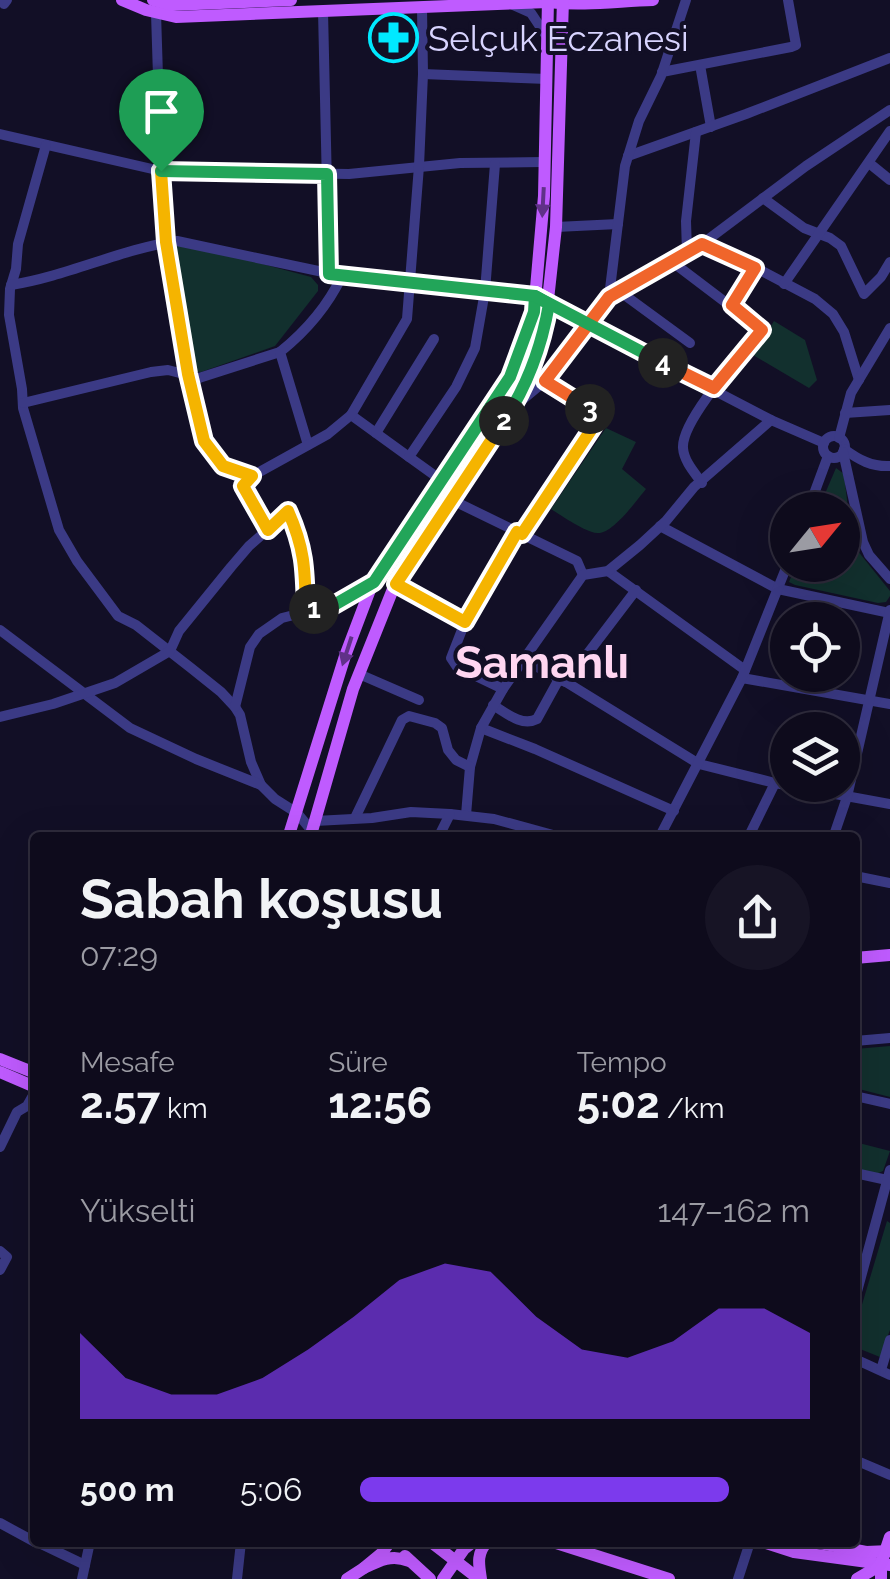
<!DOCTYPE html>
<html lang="tr">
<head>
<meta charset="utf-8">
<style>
  :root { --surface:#0e0b1c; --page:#171425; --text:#f1f3f6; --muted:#9b9ba3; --line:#2e2b3b; --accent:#7c3aed }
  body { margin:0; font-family:Raleway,sans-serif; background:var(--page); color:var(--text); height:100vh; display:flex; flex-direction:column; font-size:38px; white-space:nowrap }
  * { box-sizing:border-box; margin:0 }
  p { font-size:32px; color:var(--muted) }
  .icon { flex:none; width:55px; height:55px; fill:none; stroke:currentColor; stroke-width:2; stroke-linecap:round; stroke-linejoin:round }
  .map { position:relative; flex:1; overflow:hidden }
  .details { position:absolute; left:30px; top:832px; width:830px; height:715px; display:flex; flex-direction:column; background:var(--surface); border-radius:10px; box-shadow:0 10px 40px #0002,0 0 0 2px var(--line) }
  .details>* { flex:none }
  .needle { width:65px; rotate:60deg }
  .fabs { position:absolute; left:770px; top:492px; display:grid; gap:20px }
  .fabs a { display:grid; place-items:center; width:90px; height:90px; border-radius:50%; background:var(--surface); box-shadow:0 10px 40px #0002,0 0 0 2px var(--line); font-size:50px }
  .pin { position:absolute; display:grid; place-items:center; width:85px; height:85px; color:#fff; margin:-102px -42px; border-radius:50% 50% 50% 0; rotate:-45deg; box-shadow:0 0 10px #0007 }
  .pin .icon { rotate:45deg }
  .km { position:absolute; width:50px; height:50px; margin:-25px; border-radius:50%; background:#222; color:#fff; font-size:28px; line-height:50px; text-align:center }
  .round { display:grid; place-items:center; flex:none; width:105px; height:105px; border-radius:52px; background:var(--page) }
  .headline { display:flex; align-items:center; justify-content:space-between; height:170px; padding:0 50px }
  h1 { font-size:55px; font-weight:700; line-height:75px }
  .stats { display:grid; grid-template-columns:repeat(3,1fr); gap:15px; height:170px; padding:10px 50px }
  .stats div { display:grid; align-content:center }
  .stats b { font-size:42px; font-weight:700 }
  .stats small { font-size:28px; font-weight:400 }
  .stats p { font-size:28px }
  .chart { height:280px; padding:20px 50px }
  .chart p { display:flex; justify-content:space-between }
  .chart svg { width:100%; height:180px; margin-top:10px; fill:var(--accent); opacity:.7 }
  ul { padding:0 50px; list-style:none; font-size:32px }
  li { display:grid; grid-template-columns:160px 120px 1fr; align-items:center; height:75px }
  li i { height:25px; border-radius:12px; background:var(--accent) }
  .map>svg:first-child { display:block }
  .green { fill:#12302e }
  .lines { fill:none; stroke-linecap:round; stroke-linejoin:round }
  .minor { stroke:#3b3a85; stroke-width:10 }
  .major { stroke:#bf5bff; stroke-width:12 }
  .oneway { fill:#603188 }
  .split-1-casing { stroke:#fff; stroke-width:20 }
  .split-2-casing { stroke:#fff; stroke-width:20 }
  .split-3-casing { stroke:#fff; stroke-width:20 }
  .split-4-casing { stroke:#fff; stroke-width:20 }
  .split-5-casing { stroke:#fff; stroke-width:20 }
  .split-1 { stroke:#f5b400; stroke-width:12 }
  .split-2 { stroke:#22a559; stroke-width:12 }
  .split-3 { stroke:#f5b400; stroke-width:12 }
  .split-4 { stroke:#f0652b; stroke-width:12 }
  .split-5 { stroke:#22a559; stroke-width:12 }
  .labels { text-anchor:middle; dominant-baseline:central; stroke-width:8; stroke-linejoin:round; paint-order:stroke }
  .poi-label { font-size:35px; fill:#d8d4ff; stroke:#120f26; text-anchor:start }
  .district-label { font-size:45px; font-weight:bold; fill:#ffd6f1; stroke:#120f26 }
</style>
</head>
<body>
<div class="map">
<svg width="890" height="1579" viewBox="0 0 890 1579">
  <rect width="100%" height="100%" fill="#120f26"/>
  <g class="green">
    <path d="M176 245 202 248 311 277 318 285V291L275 346 201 372 193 371 189 360 171 249Z"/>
    <path d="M774 321 805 340 817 380 809 388 753 355Z"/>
    <path d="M606 428 636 442 622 469 646 489C636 501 612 535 597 533 585 532 562 516 551 509Z"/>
    <path d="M836 468 844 474 849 517 857 550 890 591V596L886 602 878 603 795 585 789 582 796 565H842V510H818Z"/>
    <path d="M890 1046V1097L855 1088V1049Z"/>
    <path d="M855 1142 890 1151 883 1171 876 1174 855 1169Z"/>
    <path d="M887 1221 890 1223V1330L880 1357 855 1347V1328Z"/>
  </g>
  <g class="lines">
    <g class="minor">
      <path d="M5 0 4 4 7 0"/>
      <path d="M513 5 531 13 547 37"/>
      <path d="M323 11 329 274"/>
      <path d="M156 13 161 171 167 242 188 374 204 441 223 466 252 476"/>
      <path d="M700 65 711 127"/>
      <path d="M662 72 791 47 796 45 788 0"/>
      <path d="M423 74 547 79"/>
      <path d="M0 134 161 171 349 174 460 163 543 162"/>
      <path d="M46 145 18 244 16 269 10 289 9 315 22 389 23 408 59 530 77 561 118 616 136 625 191 668 221 692 235 707 240 715 251 762 261 785"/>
      <path d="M628 156 746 114 890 58"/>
      <path d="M869 163 890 180"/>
      <path d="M763 198 804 228 830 238 841 246 864 294 881 277 890 262"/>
      <path d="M556 227 618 224"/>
      <path d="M702 244 760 270 815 299 833 314 844 332 859 380"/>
      <path d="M687 252 686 221 696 132"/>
      <path d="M671 261 762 330C743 353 681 420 683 448 684 461 694 472 702 483"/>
      <path d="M784 284 890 131"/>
      <path d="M11 285C68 276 121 249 177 241L342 276 535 297 771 420 824 443"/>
      <path d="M619 291 690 343"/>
      <path d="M609 297 702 244 806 166 890 110"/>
      <path d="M732 305 755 268"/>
      <path d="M23 403 151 372 168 370 199 378 280 352"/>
      <path d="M515 406 545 381 609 297 625 166 639 121 661 76 686 0"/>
      <path d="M845 413 890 410"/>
      <path d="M351 415 409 457"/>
      <path d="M376 433 434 339"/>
      <circle cx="834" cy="447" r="11"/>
      <path d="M839 438 851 393 890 328"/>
      <path d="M308 445 280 352C305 332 328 305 342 276"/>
      <path d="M844 449C859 460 872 467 890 466"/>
      <path d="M843 452 863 542 869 555 890 579"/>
      <path d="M441 480 409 457 456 387 475 348 485 291 495 164"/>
      <path d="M452 500 577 561 583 575"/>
      <path d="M808 510 828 456"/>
      <path d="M660 526 778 589 890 613"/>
      <path d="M268 529 243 486 252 476 328 434 351 415 407 319 419 166 423 74 422 8"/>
      <path d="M522 534 601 415 545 381"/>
      <path d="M608 571 745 670"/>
      <path d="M396 584 465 622"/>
      <path d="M0 630 130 728 196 759 261 785 275 799 297 813 312 831"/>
      <path d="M524 660 566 682 699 764 775 783 890 804"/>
      <path d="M359 674 419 700"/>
      <path d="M742 678 890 704"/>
      <path d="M560 680 566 682 636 590"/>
      <path d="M503 689 457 667 451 658 465 622 517 532"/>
      <path d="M493 705C506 713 522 727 537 719L559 679"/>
      <path d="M235 707 250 647 259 634 282 618 333 605 373 582"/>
      <path d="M0 717 53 704 115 683 170 651 179 631 231 567 249 546 289 511C305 549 305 570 306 611"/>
      <path d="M481 728 535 749 674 811"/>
      <path d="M466 815 470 767 481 728 503 689 583 575 608 571 640 545 666 521 694 487 771 420"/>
      <path d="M355 818 402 720 409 716 435 723 442 728 448 750 456 760 470 767"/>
      <path d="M315 821 372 818 411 812 450 814 494 819 564 838"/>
      <path d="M438 838 450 814"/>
      <path d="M659 838 742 678 788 563"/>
      <path d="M748 838 775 783"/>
      <path d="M833 838 847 797 890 610"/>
      <path d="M855 876 890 883"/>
      <path d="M855 1041 890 1038"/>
      <path d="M855 1096 890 1104"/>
      <path d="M0 1147 17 1112 27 1106 35 1092"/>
      <path d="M855 1173 887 1180"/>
      <path d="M0 1251 7 1257 0 1270"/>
      <path d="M855 1299 890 1170"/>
      <path d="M855 1359 890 1375"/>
      <path d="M881 1370 890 1340"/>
      <path d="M855 1460 890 1475"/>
      <path d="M0 1523 35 1542"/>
      <path d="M37 1542 85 1565"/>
      <path d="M82 1579 90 1542"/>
      <path d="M237 1579 241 1542"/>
      <path d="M738 1579 750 1542"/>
    </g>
    <g class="major">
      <path d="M122 0 146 10 176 17 548 2C584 6 618 1 653 0"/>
      <path d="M153 0 172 5 291 0"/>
      <path d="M288 838 345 656 373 582 510 377 534 311 544 196 548 0"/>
      <path d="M310 838 353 689 393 589 513 408 532 367 545 327 556 227 563 0"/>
      <path d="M855 958 890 955"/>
      <path d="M0 1059 35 1073"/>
      <path d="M0 1072 35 1087"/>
      <path d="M390 1542 381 1554 364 1568C380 1560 392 1554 409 1561"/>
      <path d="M431 1542 479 1579"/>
      <path d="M553 1542 669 1579"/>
      <path d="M763 1542 794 1552 890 1565"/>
      <path d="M815 1542 866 1552 890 1551"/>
      <path d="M405 1556 430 1579"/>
      <path d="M347 1579 364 1568"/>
      <path d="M443 1579 464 1549 473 1542"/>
      <path d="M481 1579C479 1565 476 1554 487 1542"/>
      <path d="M857 1579 879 1566"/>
      <path d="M881 1579V1564L890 1537"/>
    </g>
  </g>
  <defs><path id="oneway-solid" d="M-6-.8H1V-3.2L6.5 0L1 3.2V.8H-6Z" transform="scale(2.5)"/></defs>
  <g class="oneway">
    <use href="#oneway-solid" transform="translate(543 202) rotate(93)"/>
    <use href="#oneway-solid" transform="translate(347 651) rotate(108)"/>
  </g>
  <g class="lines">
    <defs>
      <path id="split-1" d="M161 171 166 242 188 374 204 441 223 466 252 476 243 486 268 530 288 511C305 549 305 570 306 611L314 609"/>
      <path id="split-2" d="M314 609 334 605 374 582 510 377 534 312 535 296 549 304C542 345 527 386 504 421"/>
      <path id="split-3" d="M504 421 396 584 465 622 517 532 522 534 601 415 590 409"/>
      <path id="split-4" d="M590 409 545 381 609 297 702 244 755 268 732 305 762 330 714 388 663 363"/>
      <path id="split-5" d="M161 171 327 174 329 274 535 296 663 363"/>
    </defs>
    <use href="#split-1" class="split-1-casing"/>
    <use href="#split-2" class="split-2-casing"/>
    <use href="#split-3" class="split-3-casing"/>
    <use href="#split-4" class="split-4-casing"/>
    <use href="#split-5" class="split-5-casing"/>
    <use href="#split-1" class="split-1"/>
    <use href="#split-2" class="split-2"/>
    <use href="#split-3" class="split-3"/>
    <use href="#split-4" class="split-4"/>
    <use href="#split-5" class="split-5"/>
  </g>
  <defs>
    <symbol id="pharmacy-ring" viewBox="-11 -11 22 22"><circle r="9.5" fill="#120f26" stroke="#00e9ff" stroke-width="1.5"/><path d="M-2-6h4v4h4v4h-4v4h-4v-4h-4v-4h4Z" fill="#00e9ff"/></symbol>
  </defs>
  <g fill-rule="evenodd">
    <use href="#pharmacy-ring" x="366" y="10" width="55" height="55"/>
  </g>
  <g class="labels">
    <g class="poi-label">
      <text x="428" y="38">Selçuk Eczanesi</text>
    </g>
    <g class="district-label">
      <text x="542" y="662">Samanlı</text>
    </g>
  </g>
</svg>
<div class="fabs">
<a><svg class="needle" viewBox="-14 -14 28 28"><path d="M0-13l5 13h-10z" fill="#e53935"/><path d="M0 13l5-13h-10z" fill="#9b9ba3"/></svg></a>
<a><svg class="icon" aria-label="locate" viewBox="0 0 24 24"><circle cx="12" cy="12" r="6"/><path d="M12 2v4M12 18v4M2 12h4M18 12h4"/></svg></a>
<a><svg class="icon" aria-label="layers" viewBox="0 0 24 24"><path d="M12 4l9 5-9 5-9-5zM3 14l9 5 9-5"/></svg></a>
</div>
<div class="pin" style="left:161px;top:171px;background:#1e9e55"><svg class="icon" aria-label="arrive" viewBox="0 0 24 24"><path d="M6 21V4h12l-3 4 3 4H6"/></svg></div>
<b class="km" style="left:314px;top:609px">1</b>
<b class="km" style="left:504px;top:421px">2</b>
<b class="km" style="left:590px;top:409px">3</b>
<b class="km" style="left:663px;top:363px">4</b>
<section class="details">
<div class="headline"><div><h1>Sabah koşusu</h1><p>07:29</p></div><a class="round"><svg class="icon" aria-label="share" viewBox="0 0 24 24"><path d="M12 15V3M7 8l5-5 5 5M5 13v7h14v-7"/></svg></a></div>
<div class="stats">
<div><p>Mesafe</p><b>2.57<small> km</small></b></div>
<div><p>Süre</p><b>12:56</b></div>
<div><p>Tempo</p><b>5:02<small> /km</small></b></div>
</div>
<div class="chart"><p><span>Yükselti</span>147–162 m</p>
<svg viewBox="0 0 160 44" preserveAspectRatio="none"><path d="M0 44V23L10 34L20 38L30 38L40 34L50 27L60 19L70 10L80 6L90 8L100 19L110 27L120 29L130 25L140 17L150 17L160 23V44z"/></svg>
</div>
<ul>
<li><b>500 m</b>5:06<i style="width:82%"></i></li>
</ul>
</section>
</div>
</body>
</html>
